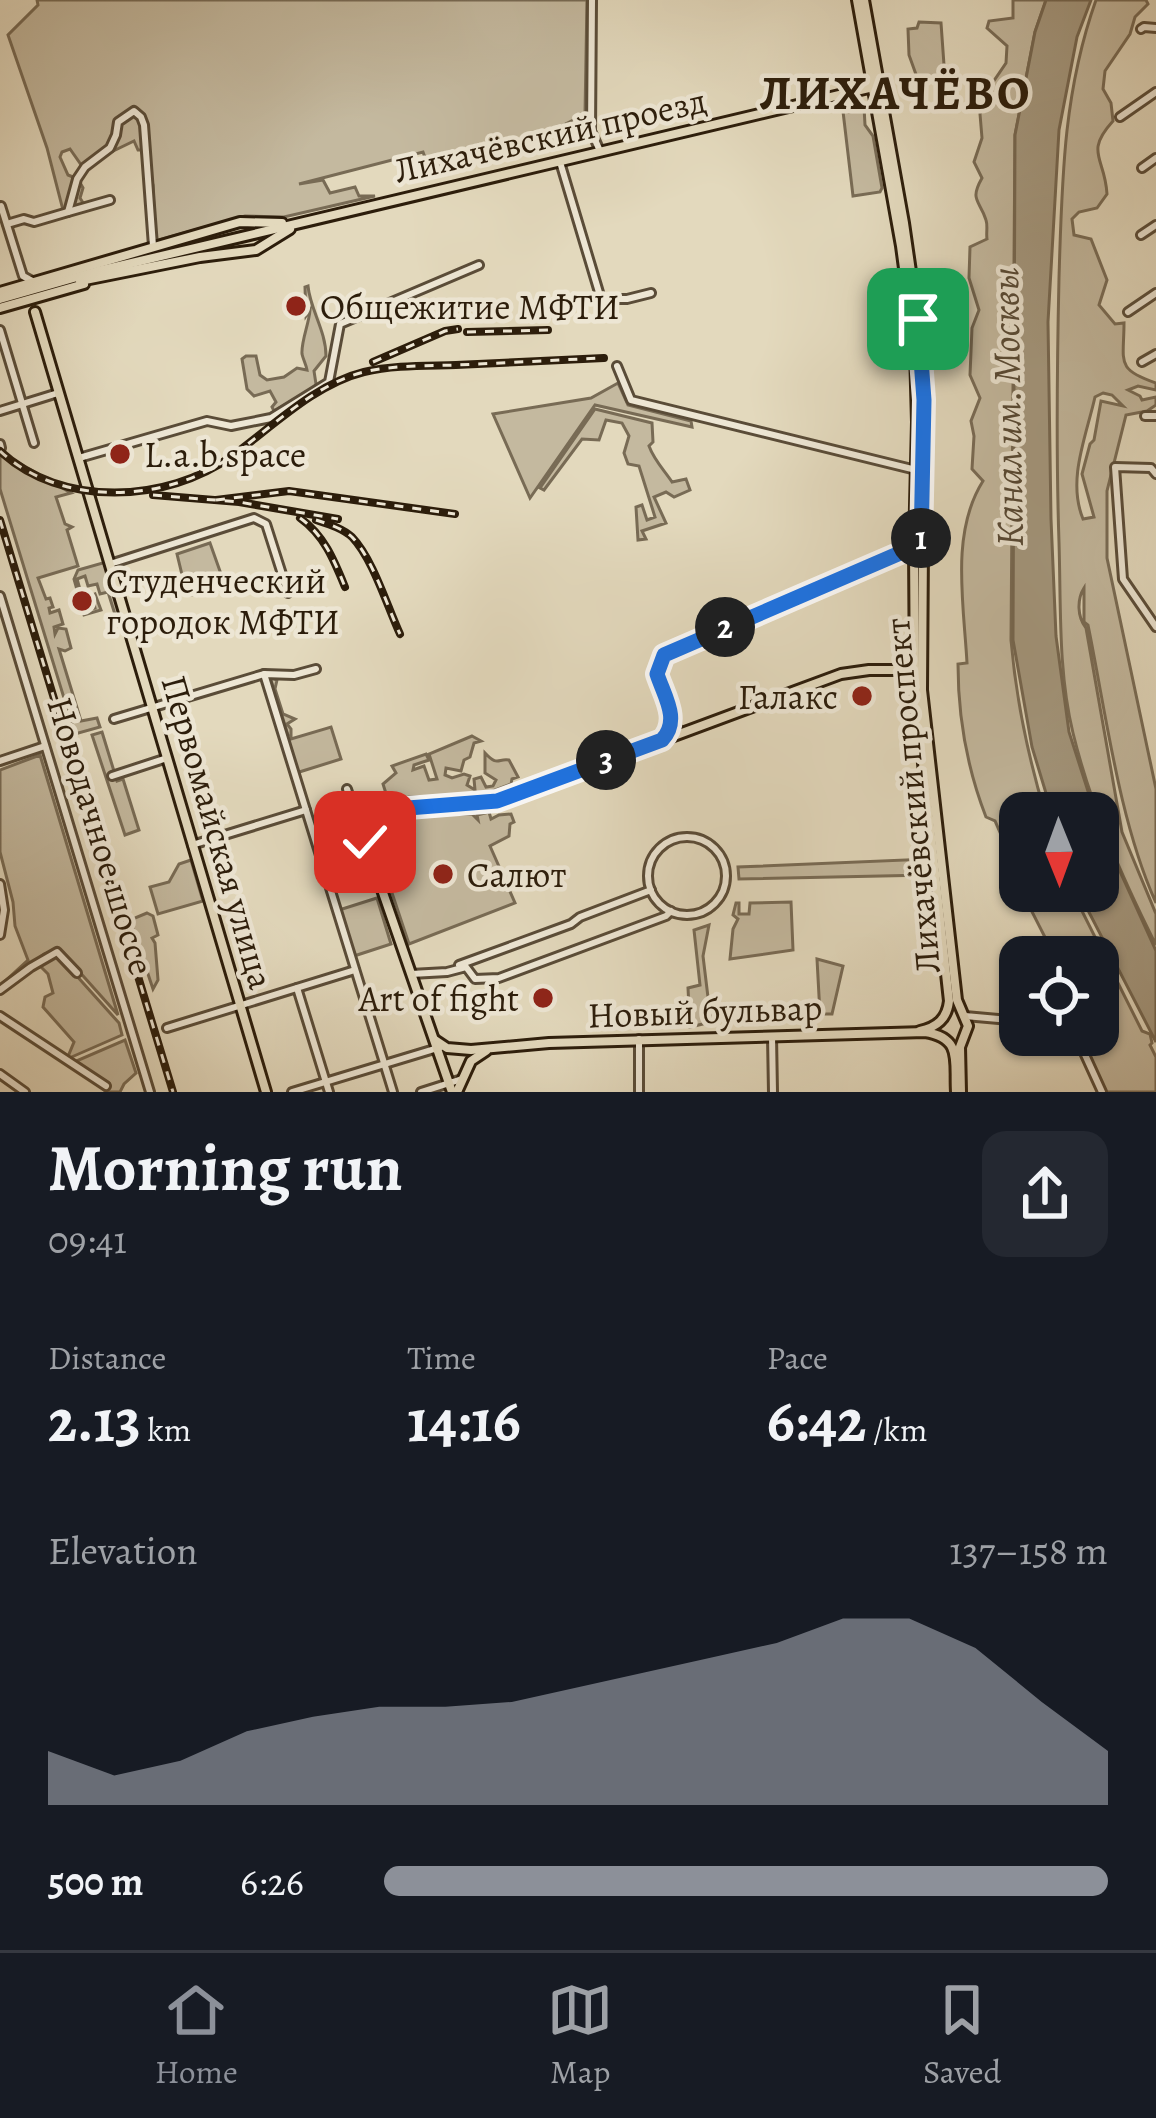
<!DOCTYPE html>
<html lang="en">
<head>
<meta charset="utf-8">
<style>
  :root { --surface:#171b24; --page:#242831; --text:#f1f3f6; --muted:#9ea1a6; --line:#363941; --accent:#8c9099 }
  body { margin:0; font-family:Alegreya,serif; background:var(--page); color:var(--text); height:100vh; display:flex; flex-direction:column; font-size:45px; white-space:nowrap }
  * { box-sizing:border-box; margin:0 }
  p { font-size:39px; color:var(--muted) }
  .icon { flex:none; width:66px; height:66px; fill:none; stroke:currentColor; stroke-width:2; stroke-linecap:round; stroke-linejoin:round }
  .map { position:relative; height:1092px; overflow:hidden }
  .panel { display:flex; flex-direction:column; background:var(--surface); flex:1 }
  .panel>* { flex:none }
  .needle { width:78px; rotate:179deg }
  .buttons { position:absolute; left:999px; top:792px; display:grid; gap:24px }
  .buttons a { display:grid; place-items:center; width:120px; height:120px; border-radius:24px; background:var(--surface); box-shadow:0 3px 9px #0004; font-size:60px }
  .pin { position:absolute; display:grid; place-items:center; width:102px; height:102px; color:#fff; margin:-51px; border-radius:24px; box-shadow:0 6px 18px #0006 }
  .km { position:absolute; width:60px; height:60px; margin:-30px; border-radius:50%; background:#222; color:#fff; font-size:33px; line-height:60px; text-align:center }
  .round { display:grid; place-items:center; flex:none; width:126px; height:126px; border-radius:24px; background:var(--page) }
  .headline { display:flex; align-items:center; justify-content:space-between; height:204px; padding:0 48px }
  h1 { font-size:66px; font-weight:700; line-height:90px }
  .figures { display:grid; grid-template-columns:repeat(3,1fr); gap:18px; height:204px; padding:12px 48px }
  .figures div { display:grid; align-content:center }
  .figures b { font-size:60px; font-weight:700 }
  .figures small { font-size:33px; font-weight:400 }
  .figures p { font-size:33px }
  .chart { height:336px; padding:24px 48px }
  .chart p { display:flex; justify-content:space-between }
  .chart svg { width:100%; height:216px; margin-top:12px; fill:var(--accent); opacity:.7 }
  ul { padding:0 48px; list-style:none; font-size:39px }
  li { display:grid; grid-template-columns:192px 144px 1fr; align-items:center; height:90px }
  li i { height:30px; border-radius:15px; background:var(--accent) }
  .tab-bar { display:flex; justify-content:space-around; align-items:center; height:168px; border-top:3px solid var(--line); background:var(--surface); font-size:33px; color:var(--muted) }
  .tab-bar a { display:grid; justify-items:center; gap:6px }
  .tab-bar .selected { color:var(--accent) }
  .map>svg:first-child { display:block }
  .green { fill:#c4b99f; stroke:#786b55; stroke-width:3; fill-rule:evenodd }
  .water { fill:#a59980; stroke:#756751; stroke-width:3 }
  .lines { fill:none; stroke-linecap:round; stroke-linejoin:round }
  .minor-casing { stroke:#5a4c38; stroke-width:12 }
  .major-casing { stroke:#2c1d0b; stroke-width:14 }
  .minor { stroke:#ede6d4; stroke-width:6 }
  .major { stroke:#e3d9bd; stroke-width:8 }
  .rail-casing { stroke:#2c1d0b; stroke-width:8 }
  .rail { stroke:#ede6d4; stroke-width:3; stroke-dasharray:9; stroke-linecap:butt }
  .route-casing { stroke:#fff; stroke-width:24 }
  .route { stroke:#1a73e8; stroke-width:15 }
  .poi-dot { fill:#8f2418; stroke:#ede6d4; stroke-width:4.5 }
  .labels { text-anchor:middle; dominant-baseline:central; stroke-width:9; stroke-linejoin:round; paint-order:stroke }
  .street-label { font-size:36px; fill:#2c1d0b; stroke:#ede6d4 }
  .poi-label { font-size:36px; fill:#2c1d0b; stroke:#ede6d4; text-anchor:start }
  .water-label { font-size:39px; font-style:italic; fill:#564834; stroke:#ede6d4 }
  .district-label { font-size:48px; font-weight:bold; letter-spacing:3px; fill:#2c1d0b; stroke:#ede6d4 }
</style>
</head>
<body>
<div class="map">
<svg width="1156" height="1092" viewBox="0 0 1156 1092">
  <rect width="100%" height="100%" fill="#e3d9bd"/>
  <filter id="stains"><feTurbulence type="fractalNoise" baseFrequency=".00167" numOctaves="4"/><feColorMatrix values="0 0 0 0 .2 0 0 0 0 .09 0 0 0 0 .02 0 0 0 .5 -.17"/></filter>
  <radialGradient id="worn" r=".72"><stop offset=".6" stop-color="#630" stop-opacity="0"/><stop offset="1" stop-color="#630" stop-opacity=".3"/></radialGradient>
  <g class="green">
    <path d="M37 0H587L585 114 505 155 430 171 423 152 299 184 323 180 330 193 355 187 359 196H375L284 217 245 216 155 241 153 185 141 150H138L134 141 82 166 70 149 62 152 60 157 68 175 78 179 83 188 80 198 85 206 65 212 63 210 47 148 8 35 38 5Z"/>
    <path d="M1013 0H1046L1035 32 1015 135 1011 640C1016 699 1028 756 1045 813H1020V878L995 821 986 817C967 768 958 717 958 664L967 663C964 605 950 533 983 481L972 469 974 436 971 421 980 398 970 375 972 328 979 310 969 278 970 247 987 239C986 233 988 226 986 220 980 200 969 201 982 178L974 162 982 138 980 114 987 91 1006 63 1007 46 987 28 989 21 1013 18Z"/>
    <path d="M1096 0H1146L1148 4 1135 17 1130 34 1105 71 1103 89 1111 103 1113 121C1084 153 1105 157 1107 194L1097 208 1079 212 1072 219 1074 235 1091 239 1107 280 1099 305 1115 324 1124 323C1124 362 1115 369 1156 383V390L1138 386 1128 390 1140 396 1142 400 1156 397V405L1147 411 1126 415 1107 491V558L1156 789V903C1119 821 1106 713 1088 625L1084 622V588C1077 599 1077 617 1086 628L1122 832 1156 914V945C1122 877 1091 807 1073 733 1058 672 1061 605 1059 542 1056 454 1057 366 1059 278 1062 181 1063 93 1096 0ZM1103 393 1112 395 1123 406 1101 401 1094 440 1090 444 1082 474 1094 517 1083 519C1067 480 1086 437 1095 397Z"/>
    <path d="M919 22 941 23 945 79 918 80 909 55 908 29 917 28Z"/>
    <path d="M853 101 864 107 865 125 873 136 882 188 880 192 853 196 842 103Z"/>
    <path d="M308 286C310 309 326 331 326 356L314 371 316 384 314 388 274 411 272 407 276 402 270 391 254 396 247 389 242 359 246 356H256L260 375 267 380 284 377 297 368 307 370C306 364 303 359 302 354 301 341 309 324 310 310L306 316 305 287Z"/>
    <path d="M618 383 628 405 691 421 692 427 595 405 530 498 493 414 591 398Z"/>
    <path d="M595 409 652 423 653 442 649 446C654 460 664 470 672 482L686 479 690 490 674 497 666 492 654 497 666 523 642 531 646 539 638 540 636 507 642 505 647 520 655 517 639 466 628 464 624 453 629 436 622 423 606 420 599 440 582 439 544 490 540 488Z"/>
    <path d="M0 452 71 493 56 497 65 524 72 527 67 530 78 566 38 578 46 599 50 598 53 607 49 608 50 613 59 610 63 624 54 627 55 634 58 628 66 629 71 648 65 651 59 649 81 721 97 718 100 727 75 734 0 489Z"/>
    <path d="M210 543 221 574 218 578 225 587 191 595 185 587 177 554Z"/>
    <path d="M106 562 124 622 118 624 108 592 100 594 97 584 88 586 85 576 77 579 86 610 95 608 92 595 95 594 101 610 84 615 74 579 78 570Z"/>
    <path d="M270 677 277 680 275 689 283 714 295 719 287 724 291 729V739L331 727 341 759 296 773 287 741 288 735Z"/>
    <path d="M102 732 117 781 123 779 139 830 125 835 92 735Z"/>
    <path d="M472 736 481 741 474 743 470 757 464 760 461 771 446 768 445 775 452 778 464 774 470 776 467 785 475 790 474 779 481 777 486 787 493 786 496 780 485 773V753C498 767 498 758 509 760L518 777 512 779 511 784 477 797H409L389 803 383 784 396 773 392 766 426 754 429 760 414 765 413 770 424 766 429 780 437 779 429 754Z"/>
    <path d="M40 755 118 1015 59 949 44 954 5 985 3 983 28 960 15 926 13 902 0 852V770Z"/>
    <path d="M489 812 491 819 499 815 511 814 514 822 510 824 509 836 490 846 515 903 409 944 378 851C408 807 423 816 472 814L478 820 477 815Z"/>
    <path d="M928 859 926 865 928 875 739 879 738 867Z"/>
    <path d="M191 860 203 901 158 914 150 887 169 882 179 864Z"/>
    <path d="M1026 891H1072L1142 1031 1150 1034 1152 1043 1150 1045 1156 1057V1092H1105L1078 1035H1098V957H1055L1024 896Z"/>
    <path d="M377 898 391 944 354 956 339 910Z"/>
    <path d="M791 902 793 950 730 959 733 929 738 919 733 915 736 903H739V914H749L750 903Z"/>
    <path d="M147 913 153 916 158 935 152 938 155 943 158 980 153 989 130 920Z"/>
    <path d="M709 925 703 956 711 1022 690 1027 688 988 700 985 694 930Z"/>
    <path d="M57 954 119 1023 122 1035 67 1059 74 1042 43 1007 45 997 53 993 48 974 38 964Z"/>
    <path d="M817 959 843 966 832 1014H820Z"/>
    <path d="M125 1040 136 1073 124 1084 120 1092H105L109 1083 74 1062Z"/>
  </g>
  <g class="water">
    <path d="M1046 0H1091L1077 37 1059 130 1048 322 1051 519 1056 636 1069 732 1095 813H1052L1032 747 1013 640 1015 135 1035 32Z"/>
    <path d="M1098 823 1156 951V1042L1078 891H1098Z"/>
  </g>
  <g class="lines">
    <defs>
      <g id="minor">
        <path d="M592 0 591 131 600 151"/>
        <path d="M1141 29 1144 27 1156 28"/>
        <path d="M1120 117 1156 92"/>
        <path d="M560 162 601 299H627L651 293"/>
        <path d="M1142 168 1156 158"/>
        <path d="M1 206 23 276 34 282"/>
        <path d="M68 212 110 200"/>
        <path d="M7 224 24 219 34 222 68 212 77 179 85 167 110 148 116 135 118 122 134 111 141 117 144 125 153 246"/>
        <path d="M1141 235 1156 225"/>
        <path d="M1128 312 1156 293"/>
        <path d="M0 330 34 443"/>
        <path d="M1142 362 1156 354"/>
        <path d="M617 366 631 400 916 470"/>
        <path d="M0 411 58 393"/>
        <path d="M1145 416H1156"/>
        <path d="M0 444 1 448"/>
        <path d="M79 458 207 421 231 426 271 418 329 382 340 324 479 265"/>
        <path d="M1156 474 1151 468 1115 467 1123 579 1156 627"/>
        <path d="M110 564 254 518 266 524 288 593"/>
        <path d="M0 596 150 1092"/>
        <path d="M264 674 393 1092"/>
        <path d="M114 719 264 674 294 675 316 669"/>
        <path d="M679 733 657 676 658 666 665 655 914 548"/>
        <path d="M0 761 45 746"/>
        <path d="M112 776 167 758"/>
        <path d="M347 789 362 835 371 852"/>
        <circle cx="687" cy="876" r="39"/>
        <path d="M192 845 306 810"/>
        <path d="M326 873 371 858"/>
        <path d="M0 884 4 910 0 935"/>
        <path d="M459 965 571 924 580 917 651 890"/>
        <path d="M411 974 447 972 466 967 475 979 499 978 666 916 671 911"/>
        <path d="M297 988 329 1092"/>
        <path d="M0 990 31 967 57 952 77 973"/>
        <path d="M0 1016 106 1086"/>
        <path d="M965 1016 1020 1021"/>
        <path d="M167 1028 355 970"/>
        <path d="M1076 1035 1102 1092"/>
        <path d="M772 1036 773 1092"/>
        <path d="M639 1039V1092"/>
        <path d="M0 1074 25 1092"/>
        <path d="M292 1092 441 1047"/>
        <path d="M421 1092 462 1079"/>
      </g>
      <g id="major">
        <path d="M857 0 901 246 915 350 917 422 914 548 915 690 949 1001C947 1019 937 1027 920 1031"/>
        <path d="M864 0 904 223 920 334 924 400 922 690 957 1000 968 1026 960 1047 961 1092"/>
        <path d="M80 281 200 257 256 250 290 229"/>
        <path d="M0 292 240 222 282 223"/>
        <path d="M0 299 98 271 873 87"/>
        <path d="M0 308 84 284"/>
        <path d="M35 312 266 1092"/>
        <path d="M435 1040 447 1048 471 1050 549 1043 925 1032C963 1038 954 1061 956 1092"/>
        <path d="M452 1092 371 858 373 846 389 823 405 809 425 806 482 804 507 798 841 674 869 670H916"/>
        <path d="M457 1092 471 1061 486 1051"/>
      </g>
    </defs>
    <use href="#minor" class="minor-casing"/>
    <use href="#major" class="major-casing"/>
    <use href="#minor" class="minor"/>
    <use href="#major" class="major"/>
    <defs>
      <g id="rail">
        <path d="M467 332 548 330"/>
        <path d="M373 362 445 331 458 329"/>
        <path d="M0 451C61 508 167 503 232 456 272 427 315 384 364 372 394 365 426 366 456 365 505 363 555 360 604 358"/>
        <path d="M153 495 239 502 338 519"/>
        <path d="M216 500 289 491 455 514"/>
        <path d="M300 518C324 535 334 560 345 587"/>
        <path d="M0 520 173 1092"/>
        <path d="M316 520C328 524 342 528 352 537 373 559 387 606 400 634"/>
      </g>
    </defs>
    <use href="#rail" class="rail-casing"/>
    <use href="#rail" class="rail"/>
  </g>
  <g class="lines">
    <defs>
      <path id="route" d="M365 842 370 852 393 818 408 808 497 801 662 740C681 720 664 696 657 674L664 655 921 544 924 400 918 319"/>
    </defs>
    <use href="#route" class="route-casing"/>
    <use href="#route" class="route"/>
  </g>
  <g class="poi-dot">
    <circle cx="296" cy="306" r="12"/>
    <circle cx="120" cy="454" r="12"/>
    <circle cx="82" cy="601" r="12"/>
    <circle cx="862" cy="696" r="12"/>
    <circle cx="443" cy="874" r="12"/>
    <circle cx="543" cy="998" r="12"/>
  </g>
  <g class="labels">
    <g class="street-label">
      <text transform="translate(550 135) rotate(-13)">Лихачёвский проезд</text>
      <text transform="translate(912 796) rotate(-95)">Лихачёвский проспект</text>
      <text transform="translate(218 832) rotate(74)">Первомайская улица</text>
      <text transform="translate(101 836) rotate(73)">Новодачное шоссе</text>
      <text transform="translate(705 1011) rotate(-2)">Новый бульвар</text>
    </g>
    <g class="poi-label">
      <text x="320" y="306">Общежитие МФТИ</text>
      <text x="144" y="454">L.a.b space</text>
      <text x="106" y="580">Студенческий<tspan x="106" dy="41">городок МФТИ</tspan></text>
      <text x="838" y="696" text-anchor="end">Галакс</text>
      <text x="467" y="874">Салют</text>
      <text x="519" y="998" text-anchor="end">Art of fight</text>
    </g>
    <g class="water-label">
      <text transform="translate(1007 407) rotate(-91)">Канал им. Москвы</text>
    </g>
    <g class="district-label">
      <text x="896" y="93">ЛИХАЧЁВО</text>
    </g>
  </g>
  <rect width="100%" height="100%" filter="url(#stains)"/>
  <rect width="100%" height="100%" fill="url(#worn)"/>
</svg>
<div class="buttons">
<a><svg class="needle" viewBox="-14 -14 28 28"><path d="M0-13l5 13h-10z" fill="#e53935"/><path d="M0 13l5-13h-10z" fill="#9ea1a6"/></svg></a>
<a><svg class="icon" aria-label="locate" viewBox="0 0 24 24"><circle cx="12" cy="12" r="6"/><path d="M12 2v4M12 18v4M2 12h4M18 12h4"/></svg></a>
</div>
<div class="pin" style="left:918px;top:319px;background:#1e9e55"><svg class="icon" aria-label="arrive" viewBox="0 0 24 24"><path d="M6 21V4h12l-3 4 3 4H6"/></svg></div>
<div class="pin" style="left:365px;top:842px;background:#d93025"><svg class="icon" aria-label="check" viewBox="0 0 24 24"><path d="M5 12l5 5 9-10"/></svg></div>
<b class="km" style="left:921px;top:538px">1</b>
<b class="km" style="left:725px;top:627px">2</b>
<b class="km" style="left:606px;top:760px">3</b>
</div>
<section class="panel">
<div class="headline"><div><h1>Morning run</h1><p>09:41</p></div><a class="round"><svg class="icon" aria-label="share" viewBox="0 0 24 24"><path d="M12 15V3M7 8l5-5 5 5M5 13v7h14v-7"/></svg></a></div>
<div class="figures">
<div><p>Distance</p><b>2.13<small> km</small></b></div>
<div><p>Time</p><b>14:16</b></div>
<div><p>Pace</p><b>6:42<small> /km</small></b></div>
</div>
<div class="chart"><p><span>Elevation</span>137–158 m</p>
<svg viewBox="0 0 160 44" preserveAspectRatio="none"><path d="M0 44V33L10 38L20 35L30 29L40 26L50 24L60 24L70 23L80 20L90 17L100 14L110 11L120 6L130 6L140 12L150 23L160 33V44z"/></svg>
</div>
<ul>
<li><b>500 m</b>6:26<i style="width:100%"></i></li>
</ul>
</section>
<nav class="tab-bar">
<a class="selected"><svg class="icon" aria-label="home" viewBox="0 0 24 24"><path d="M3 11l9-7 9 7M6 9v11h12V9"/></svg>Home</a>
<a><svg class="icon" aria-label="map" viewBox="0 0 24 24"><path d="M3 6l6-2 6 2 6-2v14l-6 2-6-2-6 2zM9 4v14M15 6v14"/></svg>Map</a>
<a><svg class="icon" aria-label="saved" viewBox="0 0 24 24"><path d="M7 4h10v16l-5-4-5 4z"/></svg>Saved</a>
</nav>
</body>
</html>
